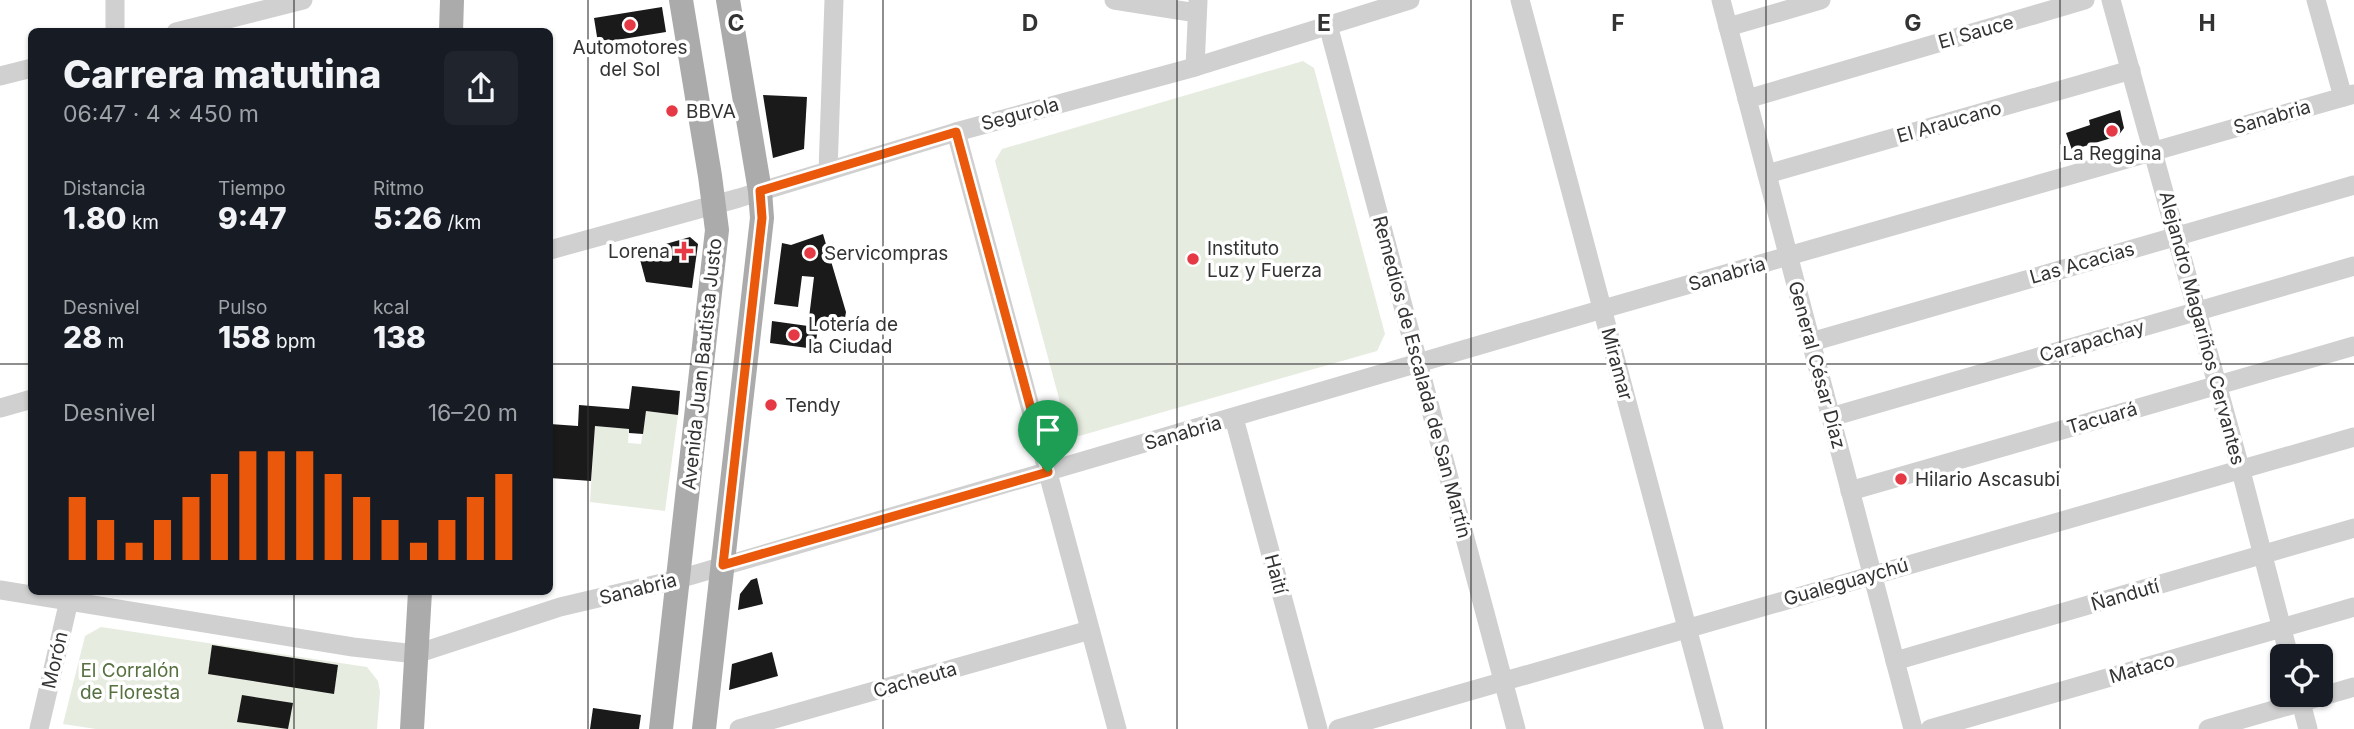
<!DOCTYPE html>
<html lang="es">
<head>
<meta charset="utf-8">
<style>
  :root { --surface:#171b24; --page:#20242c; --text:#f1f3f6; --muted:#9ea1a6; --accent:#ea580c }
  body { margin:0; font-family:Inter,sans-serif; background:var(--page); color:var(--text); height:100vh; display:flex; flex-direction:column; font-size:26px; white-space:nowrap }
  * { box-sizing:border-box; margin:0 }
  p { font-size:23px; color:var(--muted) }
  .icon { flex:none; width:38px; height:38px; fill:none; stroke:currentColor; stroke-width:2; stroke-linecap:round; stroke-linejoin:round }
  .map { position:relative; flex:1; overflow:hidden }
  .sheet { position:absolute; left:28px; top:28px; width:525px; height:567px; display:flex; flex-direction:column; background:var(--surface); border-radius:10px; box-shadow:0 2px 5px #0004 }
  .sheet>* { flex:none }
  .controls { position:absolute; left:2270px; top:644px; display:grid; gap:14px }
  .controls a { display:grid; place-items:center; width:63px; height:63px; border-radius:10px; background:var(--surface); box-shadow:0 2px 5px #0004; font-size:35px }
  .pin { position:absolute; display:grid; place-items:center; width:60px; height:60px; color:#fff; margin:-72px -30px; border-radius:50% 50% 50% 0; rotate:-45deg; box-shadow:0 0 7px #0007 }
  .pin .icon { rotate:45deg }
  .round { display:grid; place-items:center; flex:none; width:74px; height:74px; border-radius:10px; background:var(--page) }
  .summary { display:flex; align-items:center; justify-content:space-between; height:119px; padding:0 35px }
  h1 { font-size:38px; font-weight:800; line-height:52px }
  .stats { display:grid; grid-template-columns:repeat(3,1fr); gap:10px; height:119px; padding:7px 35px }
  .stats div { display:grid; align-content:center }
  .stats b { font-size:30px; font-weight:800 }
  .stats small { font-size:19px; font-weight:400 }
  .stats p { font-size:19px }
  .chart { height:196px; padding:14px 35px }
  .chart p { display:flex; justify-content:space-between }
  .chart svg { width:100%; height:126px; margin-top:7px; stroke:var(--accent); stroke-width:6 }
  .map>svg:first-child { display:block }
  .green { fill:#e6ecdf }
  .building { fill:#1a1a1a }
  .lines { fill:none; stroke-linecap:round; stroke-linejoin:round }
  .minor { stroke:#d0d0d0; stroke-width:19 }
  .major { stroke:#ababab; stroke-width:24 }
  .route-casing { stroke:#fff; stroke-width:14 }
  .route { stroke:#ea580c; stroke-width:9 }
  .grid { fill:none; stroke:#333; stroke-width:2; stroke-opacity:0.55 }
  .poi-dot { fill:#e63946; stroke:#fff; stroke-width:2.5 }
  .labels { text-anchor:middle; dominant-baseline:central; stroke-width:7; stroke-linejoin:round; paint-order:stroke }
  .street-label { font-size:19px; fill:#333; stroke:#fff }
  .poi-label { font-size:19px; fill:#333; stroke:#fff; text-anchor:start }
  .park-label { font-size:19px; fill:#56703f; stroke:#fff }
  .grid-label { font-size:23px; text-anchor:middle; font-weight:bold; fill:#333; stroke:#fff; stroke-width:7; stroke-linejoin:round; paint-order:stroke }
</style>
</head>
<body>
<div class="map">
<svg width="2354" height="729" viewBox="0 0 2354 729">
  <rect width="100%" height="100%" fill="#fff"/>
  <g class="green">
    <path d="M1303 61 1314 68 1385 334 1377 351 1079 436 1067 428 995 161 1002 149Z"/>
    <path d="M646 411 678 415 665 511 590 502 595 426 629 429 628 443 641 444Z"/>
    <path d="M101 627 367 667 378 681 380 692 377 729H96L63 724 85 636Z"/>
  </g>
  <g class="building">
    <path d="M662 7 666 32 598 43 594 18Z"/>
    <path d="M763 95 807 97 804 149 773 158Z"/>
    <path d="M2120 110 2124 128 2118 136 2072 150 2066 133 2090 125 2089 120Z"/>
    <path d="M823 234 846 312 843 330 818 327 815 349 770 343 772 321 808 326 814 277 802 276 798 307 774 304 782 243 791 245Z"/>
    <path d="M690 237 698 244 692 288 646 282 638 252Z"/>
    <path d="M632 386 680 391 678 415 646 411 643 434 629 433V429L595 426 591 481 550 478V424L578 426 579 405 629 409Z"/>
    <path d="M757 578 763 604 738 610 740 594 751 580Z"/>
    <path d="M212 645 338 665 334 694 208 674Z"/>
    <path d="M772 652 778 676 729 690 732 664Z"/>
    <path d="M242 695 293 703 288 729 237 722Z"/>
    <path d="M593 708 641 715 639 729H590Z"/>
  </g>
  <g class="lines">
    <g class="minor">
      <path d="M115 0V32"/>
      <path d="M1114 0 1197 13"/>
      <path d="M1520 0 1714 729"/>
      <path d="M1721 0 1913 729"/>
      <path d="M2111 0 2241 471 2289 656"/>
      <path d="M2316 0 2343 97"/>
      <path d="M1328 25 1516 729"/>
      <path d="M1728 27 1821 0"/>
      <path d="M176 32 303 0"/>
      <path d="M1195 67 1198 1"/>
      <path d="M0 76 32 68"/>
      <path d="M1747 99 2085 0"/>
      <path d="M956 132 1117 729"/>
      <path d="M828 171 834 0"/>
      <path d="M1767 174 2131 70"/>
      <path d="M550 250 739 198 956 132 1195 67 1410 0"/>
      <path d="M1811 342 2354 185"/>
      <path d="M0 408 32 399"/>
      <path d="M1831 417 2354 266"/>
      <path d="M1234 418 1318 729"/>
      <path d="M1850 491 2354 346"/>
      <path d="M0 590 353 647 416 654 560 607 679 579 1603 309 2354 94"/>
      <path d="M1895 661 2354 528"/>
      <path d="M2299 695 2308 729"/>
      <path d="M39 729 71 592"/>
      <path d="M739 729 1090 630"/>
      <path d="M1338 729 2354 437"/>
      <path d="M1930 729 2354 607"/>
      <path d="M2208 729 2354 687"/>
    </g>
    <g class="major">
      <path d="M451 32 452 0"/>
      <path d="M412 729 420 592"/>
      <path d="M661 729 717 230 710 176 681 0"/>
      <path d="M704 729 762 218 760 191 728 0"/>
    </g>
  </g>
  <g class="lines">
    <defs>
      <path id="route" d="M956 132 1048 472 723 565 762 218 760 191Z"/>
    </defs>
    <use href="#route" class="route-casing"/>
    <use href="#route" class="route"/>
  </g>
  <path class="grid" d="M294 0V32M588 0V729M883 0V729M1177 0V729M1471 0V729M1766 0V729M2060 0V729M0 364H32M550 364H2354M294 592V729"/>
  <g class="poi-dot">
    <circle cx="630" cy="25" r="7"/>
    <circle cx="672" cy="111" r="7"/>
    <circle cx="2112" cy="131" r="7"/>
    <path d="M680.5 240.5h7v7h7v7h-7v7h-7v-7h-7v-7h7z"/>
    <circle cx="810" cy="253" r="7"/>
    <circle cx="1193" cy="259" r="7"/>
    <circle cx="794" cy="335" r="7"/>
    <circle cx="771" cy="405" r="7"/>
    <circle cx="1901" cy="479" r="7"/>
  </g>
  <g class="labels">
    <g class="street-label">
      <text transform="translate(1976 32) rotate(-16)">El Sauce</text>
      <text transform="translate(1020 114) rotate(-15)">Segurola</text>
      <text transform="translate(2272 117) rotate(-16)">Sanabria</text>
      <text transform="translate(1949 122) rotate(-16)">El Araucano</text>
      <text transform="translate(2082 263) rotate(-16)">Las Acacias</text>
      <text transform="translate(1727 274) rotate(-16)">Sanabria</text>
      <text transform="translate(2202 328) rotate(75)">Alejandro Magariños Cervantes</text>
      <text transform="translate(2092 341) rotate(-16)">Carapachay</text>
      <text transform="translate(702 364) rotate(-84)">Avenida Juan Bautista Justo</text>
      <text transform="translate(1617 364) rotate(75)">Miramar</text>
      <text transform="translate(1817 365) rotate(75)">General César Díaz</text>
      <text transform="translate(1422 377) rotate(75)">Remedios de Escalada de San Martín</text>
      <text transform="translate(2102 418) rotate(-16)">Tacuará</text>
      <text transform="translate(1183 433) rotate(-16)">Sanabria</text>
      <text transform="translate(1276 574) rotate(75)">Haití</text>
      <text transform="translate(1846 582) rotate(-16)">Gualeguaychú</text>
      <text transform="translate(638 589) rotate(-14)">Sanabria</text>
      <text transform="translate(2125 595) rotate(-16)">Ñandutí</text>
      <text transform="translate(55 660) rotate(-77)">Morón</text>
      <text transform="translate(2142 668) rotate(-16)">Mataco</text>
      <text transform="translate(915 680) rotate(-16)">Cacheuta</text>
    </g>
    <g class="poi-label">
      <text x="630" y="47" text-anchor="middle">Automotores<tspan x="630" dy="22">del Sol</tspan></text>
      <text x="686" y="111">BBVA</text>
      <text x="2112" y="153" text-anchor="middle">La Reggina</text>
      <text x="1207" y="248">Instituto<tspan x="1207" dy="22">Luz y Fuerza</tspan></text>
      <text x="670" y="251" text-anchor="end">Lorena</text>
      <text x="824" y="253">Servicompras</text>
      <text x="808" y="324">Lotería de<tspan x="808" dy="22">la Ciudad</tspan></text>
      <text x="785" y="405">Tendy</text>
      <text x="1915" y="479">Hilario Ascasubi</text>
    </g>
    <g class="park-label">
      <text x="130" y="670">El Corralón<tspan x="130" dy="22">de Floresta</tspan></text>
    </g>
  </g>
  <g class="grid-label">
    <text x="736" y="31">C</text>
    <text x="1030" y="31">D</text>
    <text x="1324" y="31">E</text>
    <text x="1618" y="31">F</text>
    <text x="1913" y="31">G</text>
    <text x="2207" y="31">H</text>
  </g>
</svg>
<div class="controls">
<a><svg class="icon" aria-label="locate" viewBox="0 0 24 24"><circle cx="12" cy="12" r="6"/><path d="M12 2v4M12 18v4M2 12h4M18 12h4"/></svg></a>
</div>
<div class="pin" style="left:1048px;top:472px;background:#1e9e55"><svg class="icon" aria-label="arrive" viewBox="0 0 24 24"><path d="M6 21V4h12l-3 4 3 4H6"/></svg></div>
<section class="sheet">
<div class="summary"><div><h1>Carrera matutina</h1><p>06:47 · 4 × 450 m</p></div><a class="round"><svg class="icon" aria-label="share" viewBox="0 0 24 24"><path d="M12 15V3M7 8l5-5 5 5M5 13v7h14v-7"/></svg></a></div>
<div class="stats">
<div><p>Distancia</p><b>1.80<small> km</small></b></div>
<div><p>Tiempo</p><b>9:47</b></div>
<div><p>Ritmo</p><b>5:26<small> /km</small></b></div>
</div>
<div class="stats">
<div><p>Desnivel</p><b>28<small> m</small></b></div>
<div><p>Pulso</p><b>158<small> bpm</small></b></div>
<div><p>kcal</p><b>138</b></div>
</div>
<div class="chart"><p><span>Desnivel</span>16–20 m</p>
<svg viewBox="0 0 160 44" preserveAspectRatio="none"><path d="M5 44V22M15 44V30M25 44V38M35 44V30M45 44V22M55 44V14M65 44V6M75 44V6M85 44V6M95 44V14M105 44V22M115 44V30M125 44V38M135 44V30M145 44V22M155 44V14"/></svg>
</div>
</section>
</div>
</body>
</html>
